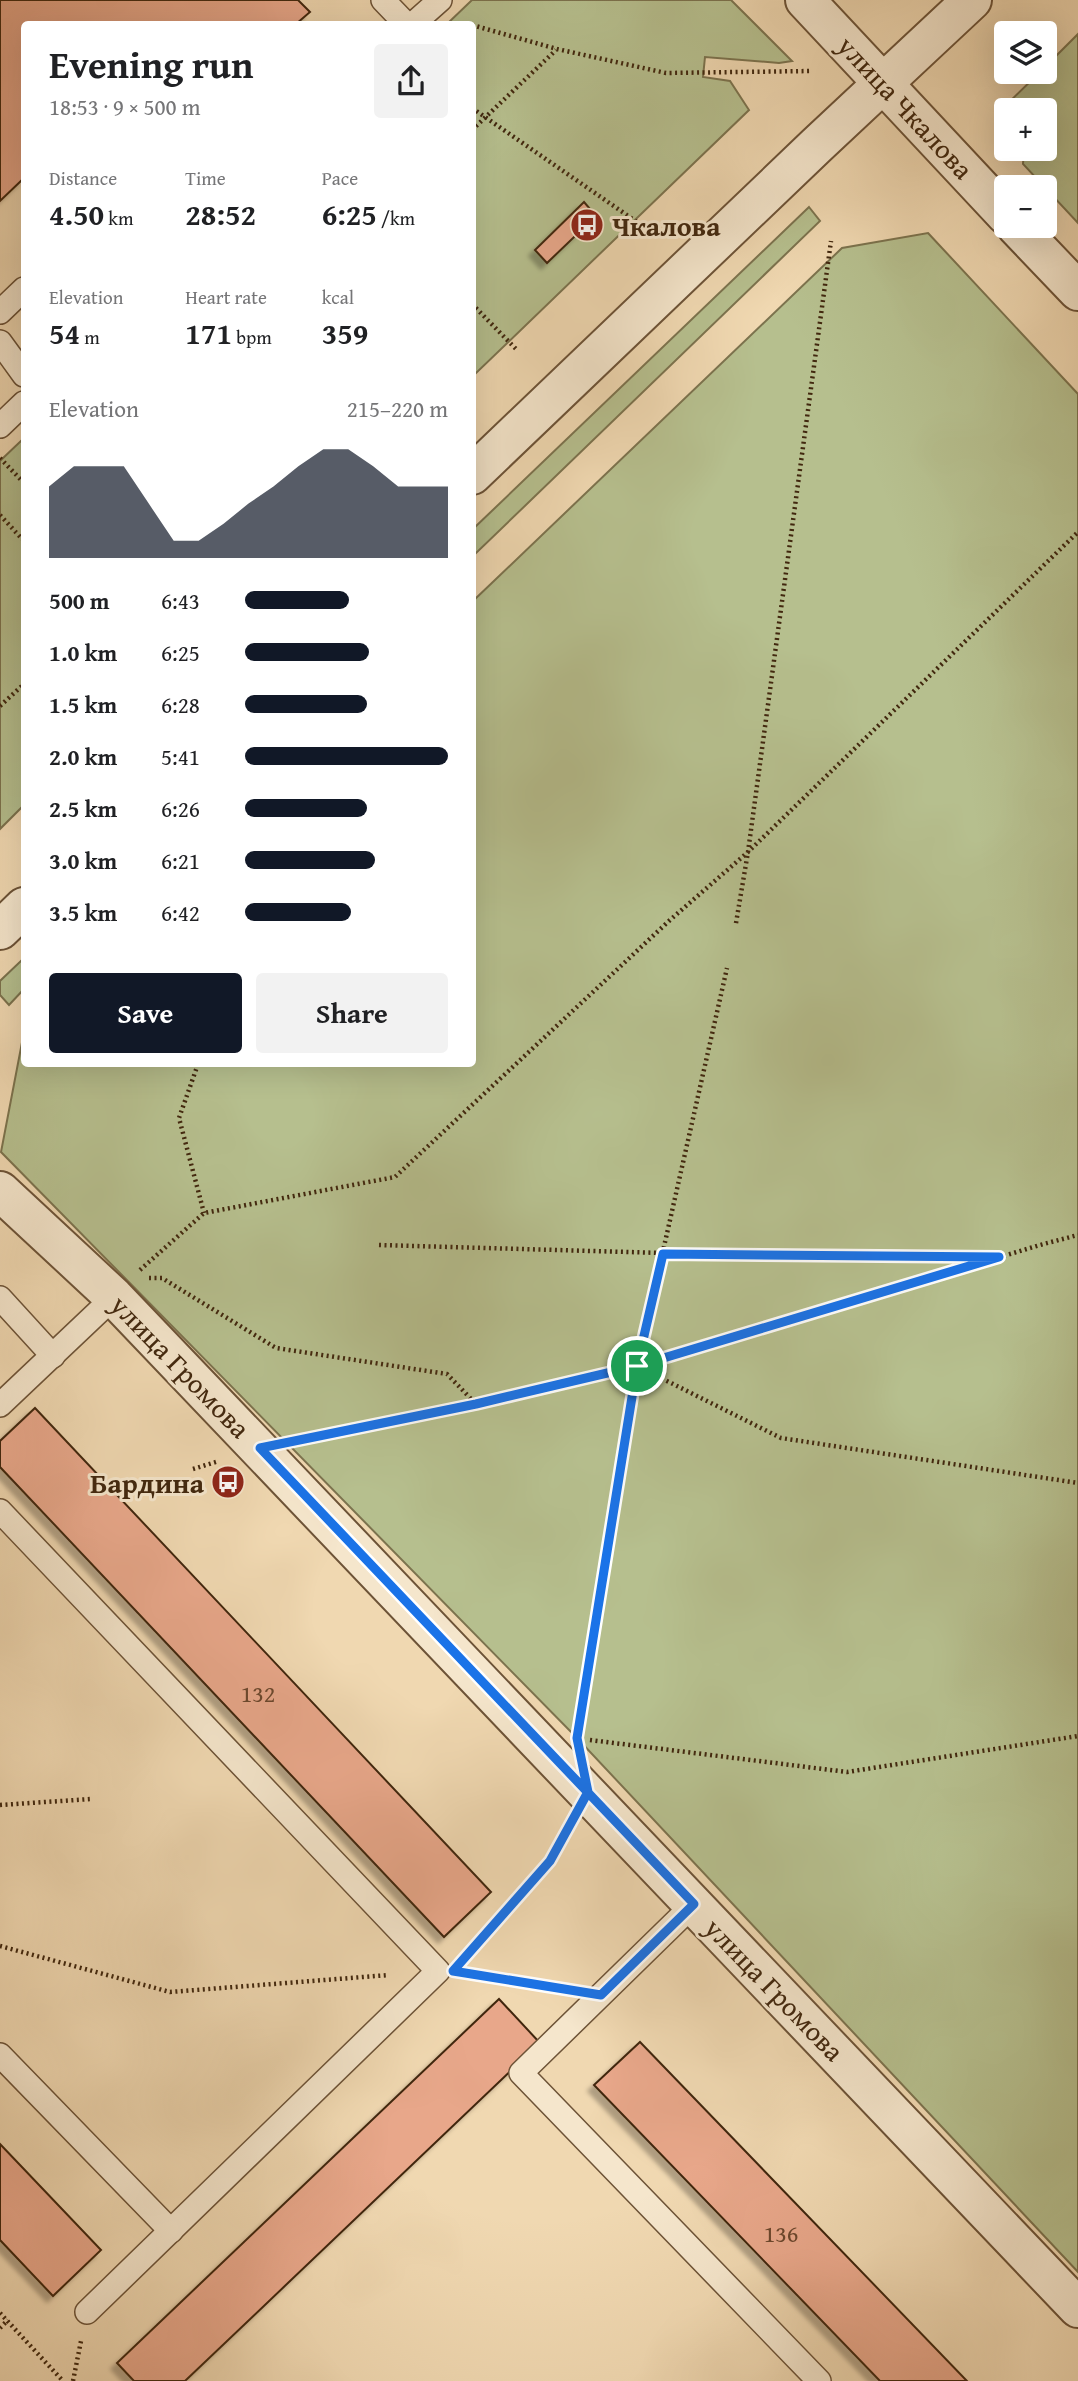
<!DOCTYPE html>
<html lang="en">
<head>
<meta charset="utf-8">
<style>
  :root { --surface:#fff; --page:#f2f2f2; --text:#202124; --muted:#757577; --accent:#111827 }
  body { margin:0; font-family:"Gentium Book Plus",serif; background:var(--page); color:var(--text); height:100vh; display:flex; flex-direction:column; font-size:26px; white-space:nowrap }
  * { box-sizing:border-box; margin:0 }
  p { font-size:23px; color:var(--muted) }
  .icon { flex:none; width:38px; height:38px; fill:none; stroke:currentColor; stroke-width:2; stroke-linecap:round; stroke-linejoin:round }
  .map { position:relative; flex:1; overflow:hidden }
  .details { position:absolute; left:21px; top:21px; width:455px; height:1046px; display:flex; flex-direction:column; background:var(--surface); border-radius:7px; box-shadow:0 7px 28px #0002 }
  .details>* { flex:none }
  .tools { position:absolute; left:994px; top:21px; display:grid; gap:14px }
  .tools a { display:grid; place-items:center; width:63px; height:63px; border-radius:7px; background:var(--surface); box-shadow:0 7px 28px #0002; font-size:35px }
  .pin { position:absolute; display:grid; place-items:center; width:60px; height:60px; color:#fff; margin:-30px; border:4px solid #fff; border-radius:50%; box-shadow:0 2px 7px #0007 }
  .round { display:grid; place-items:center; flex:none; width:74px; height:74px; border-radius:7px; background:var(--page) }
  .summary { display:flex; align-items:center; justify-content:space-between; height:119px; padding:0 28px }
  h1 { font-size:38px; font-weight:800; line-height:52px }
  .figures { display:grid; grid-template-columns:repeat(3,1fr); gap:10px; height:119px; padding:7px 28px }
  .figures div { display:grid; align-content:center }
  .figures b { font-size:30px; font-weight:800 }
  .figures small { font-size:19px; font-weight:400 }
  .figures p { font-size:19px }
  .chart { height:196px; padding:14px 28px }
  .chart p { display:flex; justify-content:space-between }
  .chart svg { width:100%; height:126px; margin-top:7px; fill:var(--accent); opacity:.7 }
  .action { display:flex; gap:14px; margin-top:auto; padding:14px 28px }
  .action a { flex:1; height:80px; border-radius:7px; background:var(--accent); color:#fff; font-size:28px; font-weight:800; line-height:80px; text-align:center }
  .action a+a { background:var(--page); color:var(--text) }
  ul { padding:0 28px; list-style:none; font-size:23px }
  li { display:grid; grid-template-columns:112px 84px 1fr; align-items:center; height:52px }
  li i { height:18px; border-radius:9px; background:var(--accent) }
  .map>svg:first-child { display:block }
  .green { fill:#b6bf8e; stroke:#7c734e; stroke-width:2 }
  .building { fill:#e8a78a; stroke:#41270e; stroke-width:2; filter:url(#shadow) }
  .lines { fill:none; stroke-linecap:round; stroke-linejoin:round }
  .service-casing { stroke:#6d5337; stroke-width:26 }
  .minor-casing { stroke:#6d5337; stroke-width:42 }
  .tertiary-casing { stroke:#6d5337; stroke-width:42 }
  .path { stroke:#41270e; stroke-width:4.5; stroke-dasharray:2 3.5; stroke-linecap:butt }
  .service { stroke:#f5e6cc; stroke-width:23 }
  .minor { stroke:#f5e6cc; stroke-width:38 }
  .tertiary { stroke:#f5e6cc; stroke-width:38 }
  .route-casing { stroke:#fff; stroke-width:14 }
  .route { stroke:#1a73e8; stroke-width:9 }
  .labels { text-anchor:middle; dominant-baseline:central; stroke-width:6; stroke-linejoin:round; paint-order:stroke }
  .number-label { font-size:24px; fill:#6b472d }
  .street-label { font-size:28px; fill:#41270e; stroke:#f5e6cc }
  .poi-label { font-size:28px; font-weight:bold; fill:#41270e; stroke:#f5e6cc; text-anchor:start }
</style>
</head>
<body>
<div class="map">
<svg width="1078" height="2381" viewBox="0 0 1078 2381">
  <defs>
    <filter id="shadow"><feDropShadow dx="-6" dy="6" stdDeviation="2" flood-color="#0004"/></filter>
  </defs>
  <rect width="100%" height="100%" fill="#f0d8b1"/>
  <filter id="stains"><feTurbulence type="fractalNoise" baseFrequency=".00286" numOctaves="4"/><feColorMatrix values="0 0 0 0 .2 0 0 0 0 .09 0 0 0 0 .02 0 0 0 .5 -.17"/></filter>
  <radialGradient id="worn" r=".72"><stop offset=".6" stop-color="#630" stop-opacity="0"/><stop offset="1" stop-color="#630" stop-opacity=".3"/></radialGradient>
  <g class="green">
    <path d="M472 0H731L792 61 779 63 705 57 703 77 730 81 749 110 473 376 472 24H447Z"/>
    <path d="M1078 34V223L1023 164 1024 149H1045V110H1006V120L999 112 1040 72H1045V67Z"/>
    <path d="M809 207 820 221 473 556V529Z"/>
    <path d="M928 233 1078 394V2272L577 1738 1 1152 24 1032V1064H472L473 601 842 248Z"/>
    <path d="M24 438V805L0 829V461Z"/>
    <path d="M24 958V989L9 1005 0 995V981Z"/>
  </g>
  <g class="building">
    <path d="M0 0H298L310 12 296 24H24V178L0 201Z"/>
    <path d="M584 202 596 216 547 263 535 250Z"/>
    <path d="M35 1408 491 1892 444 1937 0 1467V1441Z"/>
    <path d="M499 1999 540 2043 185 2381H134L117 2363Z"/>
    <path d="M640 2042 967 2381H880L594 2085Z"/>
    <path d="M0 2144 101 2250 53 2296 0 2240Z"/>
  </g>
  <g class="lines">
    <defs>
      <g id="service">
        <path d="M383 0 406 24"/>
        <path d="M413 24 440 0"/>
        <path d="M0 312 24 289"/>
        <path d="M0 342 24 375"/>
        <path d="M0 426 24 403"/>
        <path d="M0 1298 53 1356"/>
        <path d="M0 1405 114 1297"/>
        <path d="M0 1511 438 1971 87 2312"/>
        <path d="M694 1904 521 2073 819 2381"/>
        <path d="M0 2055 171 2231"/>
      </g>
      <g id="minor">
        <path d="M805 0 1006 215"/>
        <path d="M1016 226 1078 291"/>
        <path d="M0 1191 114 1297 1078 2308"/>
      </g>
      <g id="tertiary">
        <path d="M472 475 817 145 972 0"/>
        <path d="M0 930 24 907"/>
      </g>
    </defs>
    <use href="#service" class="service-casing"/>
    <use href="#minor" class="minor-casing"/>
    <use href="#tertiary" class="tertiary-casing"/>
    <g class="path">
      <path d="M472 25 557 49 666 73 811 71"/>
      <path d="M472 108 647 229"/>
      <path d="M472 130 556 50"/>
      <path d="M472 304 517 350"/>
      <path d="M0 458 24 483"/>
      <path d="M0 515 24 541"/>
      <path d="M0 706 24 684"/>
      <path d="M736 923 748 852 831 241"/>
      <path d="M198 1064 179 1118 204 1213"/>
      <path d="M379 1245 663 1253 995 1257"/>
      <path d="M140 1270 204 1213 395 1177 670 920 748 852 1078 532"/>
      <path d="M149 1278H162L276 1348 447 1374 476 1404"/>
      <path d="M637 1366 781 1438 1078 1483"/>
      <path d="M302 1440 476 1404 637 1366 1040 1245 1078 1235"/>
      <path d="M193 1469 219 1461"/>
      <path d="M578 1730 637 1366 727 968"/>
      <path d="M590 1740 847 1772 1078 1736"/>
      <path d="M0 1805 91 1799"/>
      <path d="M0 1946 170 1992 389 1975"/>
      <path d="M463 1959 550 1861 569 1827"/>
      <path d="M467 1973 566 1989"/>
      <path d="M0 2313 63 2381"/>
      <path d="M0 2328 8 2320"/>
      <path d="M73 2381 81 2341"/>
    </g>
    <use href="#service" class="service"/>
    <use href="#minor" class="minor"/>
    <use href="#tertiary" class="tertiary"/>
  </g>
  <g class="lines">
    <defs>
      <path id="route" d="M637 1366 577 1738 588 1792 550 1861 453 1971 601 1995 694 1904 260 1448 476 1404 637 1366 999 1257 663 1254 637 1366"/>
    </defs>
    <use href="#route" class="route-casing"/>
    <use href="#route" class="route"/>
  </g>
  <defs>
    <symbol id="bus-disc" viewBox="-11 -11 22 22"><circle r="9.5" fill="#8f2418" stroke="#f5e6cc"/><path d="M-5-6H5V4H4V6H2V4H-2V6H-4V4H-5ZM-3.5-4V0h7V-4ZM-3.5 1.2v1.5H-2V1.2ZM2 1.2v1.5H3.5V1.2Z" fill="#fff"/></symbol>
  </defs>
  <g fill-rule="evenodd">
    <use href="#bus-disc" x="568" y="206" width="38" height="38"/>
    <use href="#bus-disc" x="209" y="1463" width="38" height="38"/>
  </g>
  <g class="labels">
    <g class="number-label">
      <text x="258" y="1693">132</text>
      <text x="781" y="2233">136</text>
    </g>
    <g class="street-label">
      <text transform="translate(906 107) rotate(47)">улица Чкалова</text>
      <text transform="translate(181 1366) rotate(46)">улица Громова</text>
      <text transform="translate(775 1989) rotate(46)">улица Громова</text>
    </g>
    <g class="poi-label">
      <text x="612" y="225">Чкалова</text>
      <text x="204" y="1482" text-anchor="end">Бардина</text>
    </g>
  </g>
  <rect width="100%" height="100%" filter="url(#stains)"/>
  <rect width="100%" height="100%" fill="url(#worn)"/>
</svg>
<div class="tools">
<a><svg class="icon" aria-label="layers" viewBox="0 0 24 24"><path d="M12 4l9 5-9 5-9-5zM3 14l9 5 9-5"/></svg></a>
<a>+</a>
<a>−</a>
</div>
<div class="pin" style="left:637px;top:1366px;background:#1e9e55"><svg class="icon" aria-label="arrive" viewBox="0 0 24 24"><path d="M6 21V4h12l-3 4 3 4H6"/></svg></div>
<section class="details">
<div class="summary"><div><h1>Evening run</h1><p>18:53 · 9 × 500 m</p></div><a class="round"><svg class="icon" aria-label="share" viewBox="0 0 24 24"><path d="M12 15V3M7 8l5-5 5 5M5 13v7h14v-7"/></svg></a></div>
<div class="figures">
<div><p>Distance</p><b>4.50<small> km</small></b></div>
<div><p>Time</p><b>28:52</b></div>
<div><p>Pace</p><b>6:25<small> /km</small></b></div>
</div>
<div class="figures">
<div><p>Elevation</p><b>54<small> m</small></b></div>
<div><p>Heart rate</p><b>171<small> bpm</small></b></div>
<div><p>kcal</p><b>359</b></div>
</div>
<div class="chart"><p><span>Elevation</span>215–220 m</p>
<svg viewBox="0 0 160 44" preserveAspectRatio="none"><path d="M0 44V19L10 12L20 12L30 12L40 25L50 38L60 38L70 32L80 25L90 19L100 12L110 6L120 6L130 12L140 19L150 19L160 19V44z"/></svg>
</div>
<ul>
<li><b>500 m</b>6:43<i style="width:51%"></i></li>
<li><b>1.0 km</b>6:25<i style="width:61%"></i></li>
<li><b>1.5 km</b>6:28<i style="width:60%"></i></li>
<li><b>2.0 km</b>5:41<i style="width:100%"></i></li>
<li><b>2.5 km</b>6:26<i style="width:60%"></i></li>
<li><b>3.0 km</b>6:21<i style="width:64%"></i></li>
<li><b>3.5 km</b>6:42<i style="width:52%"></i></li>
</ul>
<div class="action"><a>Save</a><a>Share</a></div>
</section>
</div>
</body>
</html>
